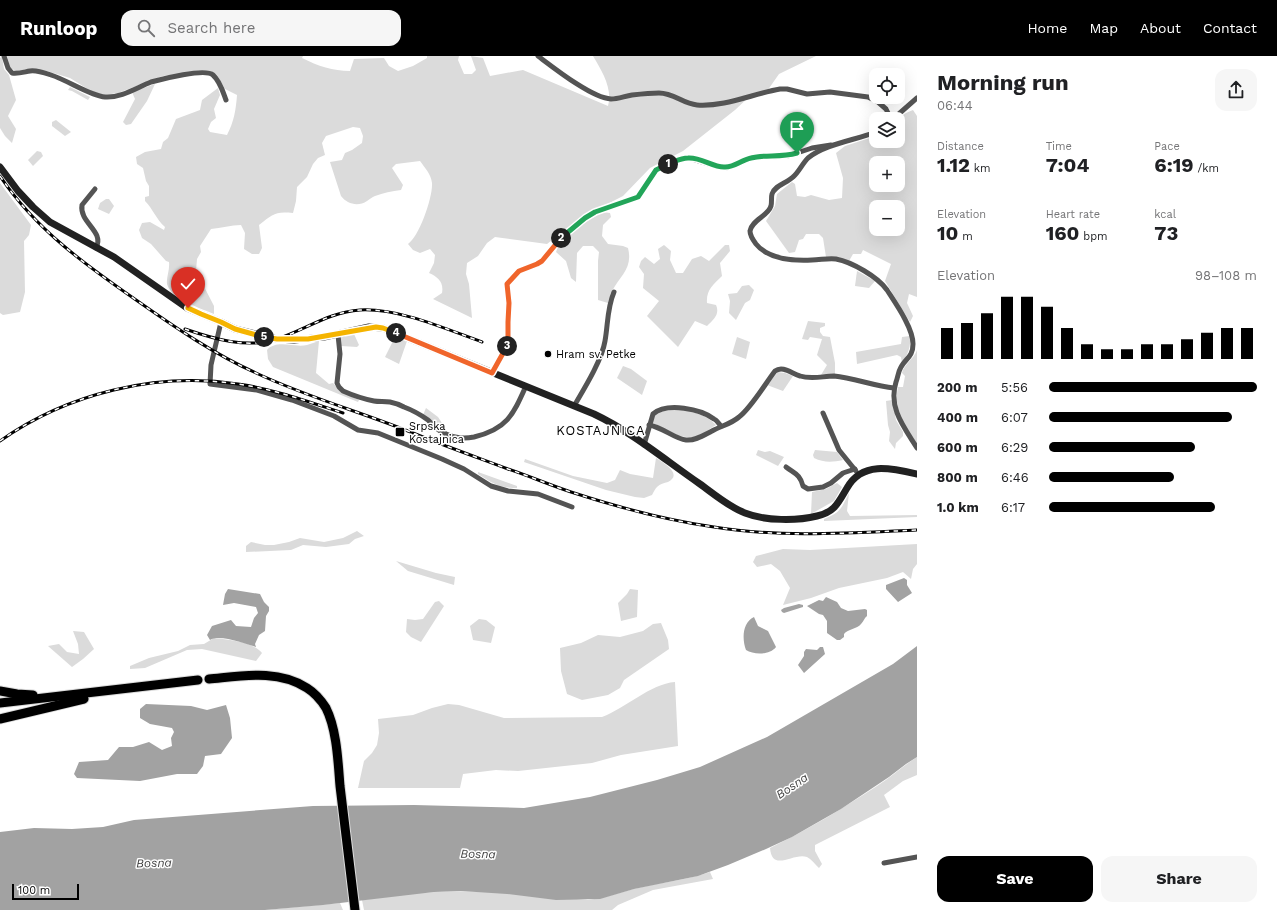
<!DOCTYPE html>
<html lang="en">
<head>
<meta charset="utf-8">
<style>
  :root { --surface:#fff; --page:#f6f6f6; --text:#202124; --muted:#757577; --accent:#000 }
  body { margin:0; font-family:"Work Sans",sans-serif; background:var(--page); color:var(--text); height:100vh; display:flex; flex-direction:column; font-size:15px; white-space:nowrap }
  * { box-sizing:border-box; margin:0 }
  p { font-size:13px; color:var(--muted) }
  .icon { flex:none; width:22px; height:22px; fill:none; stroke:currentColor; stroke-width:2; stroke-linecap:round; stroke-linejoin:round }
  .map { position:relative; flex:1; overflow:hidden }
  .details { display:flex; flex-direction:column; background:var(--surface); width:360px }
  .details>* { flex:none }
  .tools { position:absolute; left:869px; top:12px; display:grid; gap:8px }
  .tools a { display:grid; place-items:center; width:36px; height:36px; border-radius:8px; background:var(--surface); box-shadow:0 4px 16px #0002; font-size:20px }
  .scale { position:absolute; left:12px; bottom:10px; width:67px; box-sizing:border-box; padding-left:4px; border:2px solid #000; border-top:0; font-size:11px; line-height:14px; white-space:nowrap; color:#000; -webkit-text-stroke:3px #fff; paint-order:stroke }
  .pin { position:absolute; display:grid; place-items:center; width:34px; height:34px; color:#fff; margin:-41px -17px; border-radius:50% 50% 50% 0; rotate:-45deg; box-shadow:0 0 4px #0007 }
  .pin .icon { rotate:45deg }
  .km { position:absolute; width:20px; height:20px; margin:-10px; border-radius:50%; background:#222; color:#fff; font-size:11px; line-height:20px; text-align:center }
  .round { display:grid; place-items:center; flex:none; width:42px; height:42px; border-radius:12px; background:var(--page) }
  .head { display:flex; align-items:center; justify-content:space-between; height:68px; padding:0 20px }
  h1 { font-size:22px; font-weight:700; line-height:30px }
  .stats { display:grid; grid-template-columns:repeat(3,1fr); gap:6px; height:68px; padding:4px 20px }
  .stats div { display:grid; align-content:center }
  .stats b { font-size:20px; font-weight:700 }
  .stats small { font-size:11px; font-weight:400 }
  .stats p { font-size:11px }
  .chart { height:112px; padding:8px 20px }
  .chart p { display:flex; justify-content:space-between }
  .chart svg { width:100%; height:72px; margin-top:4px; stroke:var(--accent); stroke-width:6 }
  .button { display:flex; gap:8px; margin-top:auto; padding:8px 20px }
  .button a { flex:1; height:46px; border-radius:12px; background:var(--accent); color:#fff; font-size:16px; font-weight:700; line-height:46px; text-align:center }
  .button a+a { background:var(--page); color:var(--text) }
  ul { padding:0 20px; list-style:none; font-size:13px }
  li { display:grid; grid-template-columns:64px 48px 1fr; align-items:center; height:30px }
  li i { height:10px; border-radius:5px; background:var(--accent) }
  header { display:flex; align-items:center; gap:24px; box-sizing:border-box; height:56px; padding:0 20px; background:var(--accent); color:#fff }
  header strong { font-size:19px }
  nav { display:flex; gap:22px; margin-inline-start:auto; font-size:14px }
  .search { width:280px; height:36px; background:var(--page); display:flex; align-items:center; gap:10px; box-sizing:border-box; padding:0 14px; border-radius:12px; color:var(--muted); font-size:15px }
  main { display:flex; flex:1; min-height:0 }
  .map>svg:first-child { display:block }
  .green { fill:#dbdbdb; fill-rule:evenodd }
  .water { fill:#a2a2a2 }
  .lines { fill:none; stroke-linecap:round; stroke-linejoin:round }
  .highway-casing { stroke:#dbdbdb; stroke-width:11 }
  .street { stroke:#545454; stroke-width:5 }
  .secondary { stroke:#212121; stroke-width:7 }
  .highway { stroke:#000; stroke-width:9 }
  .rail-casing { stroke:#000; stroke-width:3 }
  .rail { stroke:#fff; stroke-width:1.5; stroke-dasharray:4.5; stroke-linecap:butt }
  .split-1-casing { stroke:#fff; stroke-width:8 }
  .split-2-casing { stroke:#fff; stroke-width:8 }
  .split-3-casing { stroke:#fff; stroke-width:8 }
  .split-4-casing { stroke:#fff; stroke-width:8 }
  .split-5-casing { stroke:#fff; stroke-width:8 }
  .split-6-casing { stroke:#fff; stroke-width:8 }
  .split-1 { stroke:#22a559; stroke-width:5 }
  .split-2 { stroke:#22a559; stroke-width:5 }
  .split-3 { stroke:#f0652b; stroke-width:5 }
  .split-4 { stroke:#f0652b; stroke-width:5 }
  .split-5 { stroke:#f5b400; stroke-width:5 }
  .split-6 { stroke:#f5b400; stroke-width:5 }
  .poi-dot { fill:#000; stroke:#fff; stroke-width:1.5 }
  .labels { text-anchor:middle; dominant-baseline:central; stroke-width:3; stroke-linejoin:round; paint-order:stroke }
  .poi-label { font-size:11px; fill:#000; stroke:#fff; text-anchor:start }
  .water-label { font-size:12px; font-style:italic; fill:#434343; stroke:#fff }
  .quarter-label { font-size:13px; letter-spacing:1px; fill:#000; stroke:#fff }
</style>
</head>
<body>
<header>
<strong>Runloop</strong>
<div class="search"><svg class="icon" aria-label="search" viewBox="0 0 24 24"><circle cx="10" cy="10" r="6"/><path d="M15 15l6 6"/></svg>Search here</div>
<nav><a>Home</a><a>Map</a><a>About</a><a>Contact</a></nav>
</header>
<main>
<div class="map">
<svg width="917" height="854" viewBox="0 0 917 854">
  <rect width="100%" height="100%" fill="#fff"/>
  <g class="green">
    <path d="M7 0H303L302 2C318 10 333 15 350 15L354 3 384 2 389 10 398 15 413 10 427 2V0H459L458 4 464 18H472L476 14 471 0 483 2 490 20 523 14 608 50C613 33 602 15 593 0H816L779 18 765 38 750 40 735 54 683 95 650 112 623 140 580 162 547 188 495 181 487 187 478 200 467 207 466 218 469 228 472 262 433 243 442 237C444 226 438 221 429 217L434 207 435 199 430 193 420 197 413 194 408 188C419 181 433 141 432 127 431 118 425 112 420 105L396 108 392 112 403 129 401 134C392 135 383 137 375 140 372 141 370 143 367 145 358 151 347 148 341 140L330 106 342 104 345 97 352 94 362 87 363 80 360 72 353 71 326 80 322 87 325 99 318 102 313 108 307 121 297 131 296 145 293 157C275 155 273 158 259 169L262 192 259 198H252L244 193 245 177 241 169C231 169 221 172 211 173L200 190 201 196 197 203 196 215 214 250V258C202 253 170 242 167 228 166 222 170 214 169 206L166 205 151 188 142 182 139 174 142 167 150 166 164 174 165 171C156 163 153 153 145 145V141L149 140V130L146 125 143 112 137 108 136 101 145 96 161 93 163 86 168 82 176 63 200 54 202 44 218 32 220 39 214 53 216 62 211 66 208 73 210 76 227 79C234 66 236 53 237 39L225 33 217 19 211 16 203 15 163 20 118 37 104 39 91 35 70 22 43 14 30 13 16 15 12 13 10 11Z"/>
    <path d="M2 1 4 13 9 19 16 44 8 60 16 73 12 87 5 80 0 72V2Z"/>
    <path d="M155 28 147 45 131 68 126 69 123 66 135 43 132 36Z"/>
    <path d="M70 31 90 41 88 44 72 35 68 34Z"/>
    <path d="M913 54 917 60V241L909 238 907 247 913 260 910 266 885 225 891 208 863 194 861 198H853L849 205 838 201H826L823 182 819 178H806L803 183 799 184 795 196 789 197 766 165 775 150 777 138 792 126 795 128 797 140 805 141 811 139 829 144 842 142 843 122 836 97 845 90 876 80V85H898L897 63 906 57ZM876 107H898V129H876ZM876 151H898V173H876Z"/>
    <path d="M56 64 71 76 65 80 52 70V66Z"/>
    <path d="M37 95 41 96 43 100 33 110 28 104Z"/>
    <path d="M0 127 31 169 29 179 24 185 25 236 20 256 3 259 0 257Z"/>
    <path d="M106 143H109L114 150 109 158 98 153 100 147Z"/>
    <path d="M603 156 610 157 611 161 603 169 602 180 608 188 623 190 628 192C633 212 621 219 612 235 610 238 609 243 608 247L598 244V205L599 196 593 190H583L577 197 576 226 571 222 566 205 556 196C557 194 557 192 558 190 562 180 593 161 603 156Z"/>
    <path d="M664 189 671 195 670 204 676 217H683L692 203 701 200 709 205 725 189H729L730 195 720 207 722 220C713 229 706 234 707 247L716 249C720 258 714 263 707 270L695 265 678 291 647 260 659 245 643 232 644 218 639 211 641 205 645 201 654 208 660 203 658 193Z"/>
    <path d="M857 215 875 225 869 232 855 230Z"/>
    <path d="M749 229 754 234 750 244 745 247 736 264 729 257 730 245 728 238 737 237 742 230Z"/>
    <path d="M808 265 825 267V270L820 272V276L823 280 830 281 835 307V319H821L827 309 817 299 822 283 810 281 808 284 802 283Z"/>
    <path d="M354 278 359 289 357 291 341 290 340 281Z"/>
    <path d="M910 280C911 291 908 298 902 307L901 301 897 299 857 308 856 296 901 288 902 281Z"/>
    <path d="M395 281 407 285 399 308 385 301Z"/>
    <path d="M737 281 750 286 746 303 732 298Z"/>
    <path d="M319 285 316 317 329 328 333 327 341 336 359 344 358 346 273 311 268 303 267 294C277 283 294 292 307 289 311 288 315 286 319 285Z"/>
    <path d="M917 294V388C905 370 893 354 898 331H903L905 320 902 317C904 308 914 303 917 294Z"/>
    <path d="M623 310 631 313 647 325 642 339 617 322Z"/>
    <path d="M778 316 785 317 793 320 783 335 767 329Z"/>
    <path d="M892 344 896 364 903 376V380L896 387 895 393 889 385 890 376 888 369 886 345Z"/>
    <path d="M426 352 438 361 442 367 440 371 423 359Z"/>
    <path d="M672 353C688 354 705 357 716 369 711 372 705 377 699 379 682 387 667 372 652 367L656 357Z"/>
    <path d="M758 394 765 396 770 395 784 401 778 410 756 399Z"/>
    <path d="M815 394 837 396 843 404C833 406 824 407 814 402L813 399Z"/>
    <path d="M656 402C662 406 684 418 668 426 664 427 660 428 657 431 655 433 653 437 652 439L644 442 635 441 606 434 524 406 525 403 573 420 607 427 615 424 620 414 630 418 653 422Z"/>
    <path d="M478 416 517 430V432C499 432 492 427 478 418Z"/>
    <path d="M837 427 842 431 834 445 811 458 812 436 826 433Z"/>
    <path d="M849 437 847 455 850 460 917 459V461L824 465V463C841 456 841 453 849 437Z"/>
    <path d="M357 475 364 480 355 483 349 488 326 491 303 489 291 494 246 496V490L251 486 265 489H274L289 486 300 482 324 486 343 482Z"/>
    <path d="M917 488V508L913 513 911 523 903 516 887 522 839 532 811 542 783 549 790 532 780 515 771 508 757 511 753 506 756 500 783 493 810 494Z"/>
    <path d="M396 505 436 517 455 521 454 529 408 515Z"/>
    <path d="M630 533 638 534 637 561 621 565 618 547 627 538Z"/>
    <path d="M439 545 444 550 421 586 411 581 406 576 407 563 415 564 423 563 435 546Z"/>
    <path d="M479 563 486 564 495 571 491 587 473 584 470 570Z"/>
    <path d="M661 567 668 584 669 593 624 624 620 632 608 639 582 644 567 638 561 615 560 592 581 587 598 579 620 581 643 575 653 568Z"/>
    <path d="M73 575 84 576 94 593 83 603 72 611 48 590 59 588 67 596 79 598 78 588Z"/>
    <path d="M214 582C230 584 251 585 262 597L256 605 202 593 187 594 145 612 130 613V610L149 602 178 595 190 589 204 588Z"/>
    <path d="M675 626 678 690 621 699 592 707 518 715 496 714 463 718 460 732H358L364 705 372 697 377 689 379 677 378 663 413 659 432 652 448 648 459 649 504 662 602 661C626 652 650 628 675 626Z"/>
    <path d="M917 701V719L903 725 884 739 890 751 815 789V795L822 808 819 812C815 808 811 803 807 801 794 796 772 817 770 792 807 774 842 753 877 730 891 721 903 710 917 701Z"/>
    <path d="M710 816 713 823 653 834 618 849 612 854H364L362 844C386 841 411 837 435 836 486 833 537 840 588 844 605 842 621 836 638 832 662 826 687 824 710 816Z"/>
    <path d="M340 847 343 854H265Z"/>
  </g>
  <g class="water">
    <path d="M904 522 907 524V529L912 537 898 546 886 533V529Z"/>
    <path d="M228 533 260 538 264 546 269 551V555L266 560 265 575 259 579 255 588 256 591C245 588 220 578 210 584L207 579 212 570 231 564 236 570 251 571 254 562 258 557 256 551 234 547 223 549 225 538Z"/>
    <path d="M826 541 837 546 841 552 848 555 865 553 867 554V560C864 562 864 565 861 568 857 573 848 573 844 578V581L840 584H837L827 577V565L823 559 819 558 807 550 819 544 823 545Z"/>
    <path d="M799 548 803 549V551L784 557 782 556 781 554 784 552Z"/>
    <path d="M754 561 758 570 768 575 776 591C770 599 754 599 746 594 742 583 742 567 754 561Z"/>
    <path d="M917 590V701L906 708 889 721 841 753 792 781 766 793 728 809 698 820 634 833 600 843 556 844 507 838 461 835 434 836 323 849 265 854H0V776L34 772 72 773 103 771 134 764 313 750 414 749 524 752 590 741 657 724 700 711 767 681 893 608Z"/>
    <path d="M820 591H823L825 598 804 617 798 609 804 600V596L806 593 817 594Z"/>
    <path d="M146 648 191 650 207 654 226 649 230 662 232 682 221 698 205 700 203 710 197 718H177L140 725 77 722 74 718 79 706 108 704 119 691H133L149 686 162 694 172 690 171 682 174 676 172 672 150 668 140 662V653Z"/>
  </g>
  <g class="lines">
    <defs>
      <g id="highway">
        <path d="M209 623C242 620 278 613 307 632 315 637 321 644 326 652 337 674 338 706 340 730 345 771 350 813 355 854"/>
        <path d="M0 635 17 638 33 639"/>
        <path d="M0 647 198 624"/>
        <path d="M0 663 84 643"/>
      </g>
    </defs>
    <use href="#highway" class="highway-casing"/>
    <g class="street">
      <path d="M4 0 8 12 12 17C18 18 24 16 30 15 37 14 45 17 51 19 67 24 91 40 105 41 121 42 136 32 151 26 162 23 205 12 213 19 220 25 223 36 226 44"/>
      <path d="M538 0C554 12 592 42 611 43 618 43 625 40 632 39 641 38 650 37 659 37 674 37 683 48 697 49 725 51 752 38 780 33H787L807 38 830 36 868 41 878 46 886 53 891 63"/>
      <path d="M893 63 917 42"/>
      <path d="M876 76C856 84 825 88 808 102 802 108 799 116 793 121 787 127 775 129 772 138 771 141 772 146 771 150 768 160 752 164 750 175 750 180 753 184 756 188 769 204 793 205 812 204 820 204 828 202 836 203 852 206 878 221 887 234 896 248 913 272 913 288 913 301 906 302 901 311 898 316 898 321 896 326 888 352 904 371 917 392"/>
      <path d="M95 133 82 149C79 167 105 175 96 192"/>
      <path d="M221 266 211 309 210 328 257 334 292 344 334 360 358 374 378 377 442 403 464 413 491 430 508 435 538 438 572 451"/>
      <path d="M338 279 340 298 337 327 339 331 343 335C352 339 364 343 374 345 379 346 385 345 390 346 395 347 400 349 404 351 412 354 421 359 428 364 433 369 436 373 442 376 452 382 463 383 474 381 507 373 513 359 526 330"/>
      <path d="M492 317 507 289 509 247 507 228 519 215 537 208 542 205 558 185 585 162 595 156 638 141 656 114 662 110 683 102H689L719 111 726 112 736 109 750 102 788 100 812 92 831 89"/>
      <path d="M574 350C584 333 602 304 605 285 608 269 607 252 614 236"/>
      <path d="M823 357 839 394 856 415"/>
      <path d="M649 369C662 371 675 383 686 384 695 385 704 379 712 375 721 370 731 368 739 361 751 352 765 328 775 315 783 309 792 318 800 320 812 324 823 320 834 320 854 322 874 330 894 332"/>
      <path d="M644 389 653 358C667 346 701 353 714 363 717 364 719 368 721 370"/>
      <path d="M786 411C795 418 800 418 803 430L808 433 823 431 831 427 843 417 855 413"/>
      <path d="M884 807 917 801"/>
    </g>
    <path class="secondary" d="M0 111 18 135 33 151 50 166 114 201 187 252 201 258 221 266 235 273 277 283 294 284 324 281 369 271 383 272 594 358C632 376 665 404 700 428 714 438 729 451 745 457 765 465 797 465 817 460 835 456 838 447 847 432 862 405 891 412 917 418"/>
    <use href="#highway" class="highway"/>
    <defs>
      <g id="rail">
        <path d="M0 120C36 174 87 210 139 246 176 272 214 298 256 317 307 341 361 356 413 377 445 390 476 401 508 413 529 420 550 429 571 436 617 451 665 464 714 471 781 482 849 477 917 474"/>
        <path d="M185 273C214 283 247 293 277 283 305 274 329 256 360 254 399 252 446 273 482 286"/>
        <path d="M0 385C68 337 156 316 238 328 274 333 309 346 343 357"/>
      </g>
    </defs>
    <use href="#rail" class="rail-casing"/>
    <use href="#rail" class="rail"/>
  </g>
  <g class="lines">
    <defs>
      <path id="split-1" d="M668 108C674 106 681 102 688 102 701 101 712 111 724 111 734 112 741 104 751 102 766 98 780 102 797 97"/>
      <path id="split-2" d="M561 182 585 162 595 156 638 141 656 114 668 108"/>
      <path id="split-3" d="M507 290 508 283V266L509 247 507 228 519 215 537 208 542 205 561 182"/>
      <path id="split-4" d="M396 277 492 317 507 290"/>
      <path id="split-5" d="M264 281 277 283H308L376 271 383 272 396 277"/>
      <path id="split-6" d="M188 252 201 258 221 266 235 273 264 281"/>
    </defs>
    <use href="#split-1" class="split-1-casing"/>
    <use href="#split-2" class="split-2-casing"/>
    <use href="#split-3" class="split-3-casing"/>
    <use href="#split-4" class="split-4-casing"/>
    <use href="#split-5" class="split-5-casing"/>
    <use href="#split-6" class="split-6-casing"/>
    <use href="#split-1" class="split-1"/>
    <use href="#split-2" class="split-2"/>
    <use href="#split-3" class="split-3"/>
    <use href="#split-4" class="split-4"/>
    <use href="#split-5" class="split-5"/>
    <use href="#split-6" class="split-6"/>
  </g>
  <g class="poi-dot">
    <circle cx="548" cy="298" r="4"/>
    <rect x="395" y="371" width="10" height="10" rx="2"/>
  </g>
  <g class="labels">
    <g class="poi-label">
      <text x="556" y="298">Hram sv. Petke</text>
      <text x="409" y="370">Srpska<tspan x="409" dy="13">Kostajnica</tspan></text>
    </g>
    <g class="water-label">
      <text transform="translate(792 730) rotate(-34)">Bosna</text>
      <text transform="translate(478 798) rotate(1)">Bosna</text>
      <text transform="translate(154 807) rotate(-2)">Bosna</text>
    </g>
    <g class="quarter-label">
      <text x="601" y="374">KOSTAJNICA</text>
    </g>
  </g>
</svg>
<div class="tools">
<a><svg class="icon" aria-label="locate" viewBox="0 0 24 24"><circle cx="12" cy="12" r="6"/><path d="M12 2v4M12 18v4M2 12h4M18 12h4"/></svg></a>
<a><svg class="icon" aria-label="layers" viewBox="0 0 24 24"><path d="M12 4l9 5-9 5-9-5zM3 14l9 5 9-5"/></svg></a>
<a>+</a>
<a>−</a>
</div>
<div class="scale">100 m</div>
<div class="pin" style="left:797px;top:97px;background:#1e9e55"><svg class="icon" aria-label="arrive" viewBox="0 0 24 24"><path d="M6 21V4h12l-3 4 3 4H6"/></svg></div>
<div class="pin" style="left:188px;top:252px;background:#d93025"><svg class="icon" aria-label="check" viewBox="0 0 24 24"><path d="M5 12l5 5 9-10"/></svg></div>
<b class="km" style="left:668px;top:108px">1</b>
<b class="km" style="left:561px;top:182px">2</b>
<b class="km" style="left:507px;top:290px">3</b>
<b class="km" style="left:396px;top:277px">4</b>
<b class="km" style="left:264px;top:281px">5</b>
</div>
<section class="details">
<div class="head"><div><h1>Morning run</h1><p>06:44</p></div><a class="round"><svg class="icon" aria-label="share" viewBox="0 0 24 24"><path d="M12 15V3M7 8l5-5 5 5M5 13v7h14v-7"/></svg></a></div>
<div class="stats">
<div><p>Distance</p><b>1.12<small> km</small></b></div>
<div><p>Time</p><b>7:04</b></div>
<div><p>Pace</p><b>6:19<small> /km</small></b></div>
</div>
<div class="stats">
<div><p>Elevation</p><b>10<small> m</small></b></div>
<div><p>Heart rate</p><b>160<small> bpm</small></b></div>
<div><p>kcal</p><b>73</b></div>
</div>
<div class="chart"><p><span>Elevation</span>98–108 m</p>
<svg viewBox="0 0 160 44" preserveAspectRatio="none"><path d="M5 44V25M15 44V22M25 44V16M35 44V6M45 44V6M55 44V12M65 44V25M75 44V35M85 44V38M95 44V38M105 44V35M115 44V35M125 44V32M135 44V28M145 44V25M155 44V25"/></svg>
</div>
<ul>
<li><b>200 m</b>5:56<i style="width:100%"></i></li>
<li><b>400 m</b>6:07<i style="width:88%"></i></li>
<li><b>600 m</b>6:29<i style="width:70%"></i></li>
<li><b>800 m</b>6:46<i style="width:60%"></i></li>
<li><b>1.0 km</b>6:17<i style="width:80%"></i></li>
</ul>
<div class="button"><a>Save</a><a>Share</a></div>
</section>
</main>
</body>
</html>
